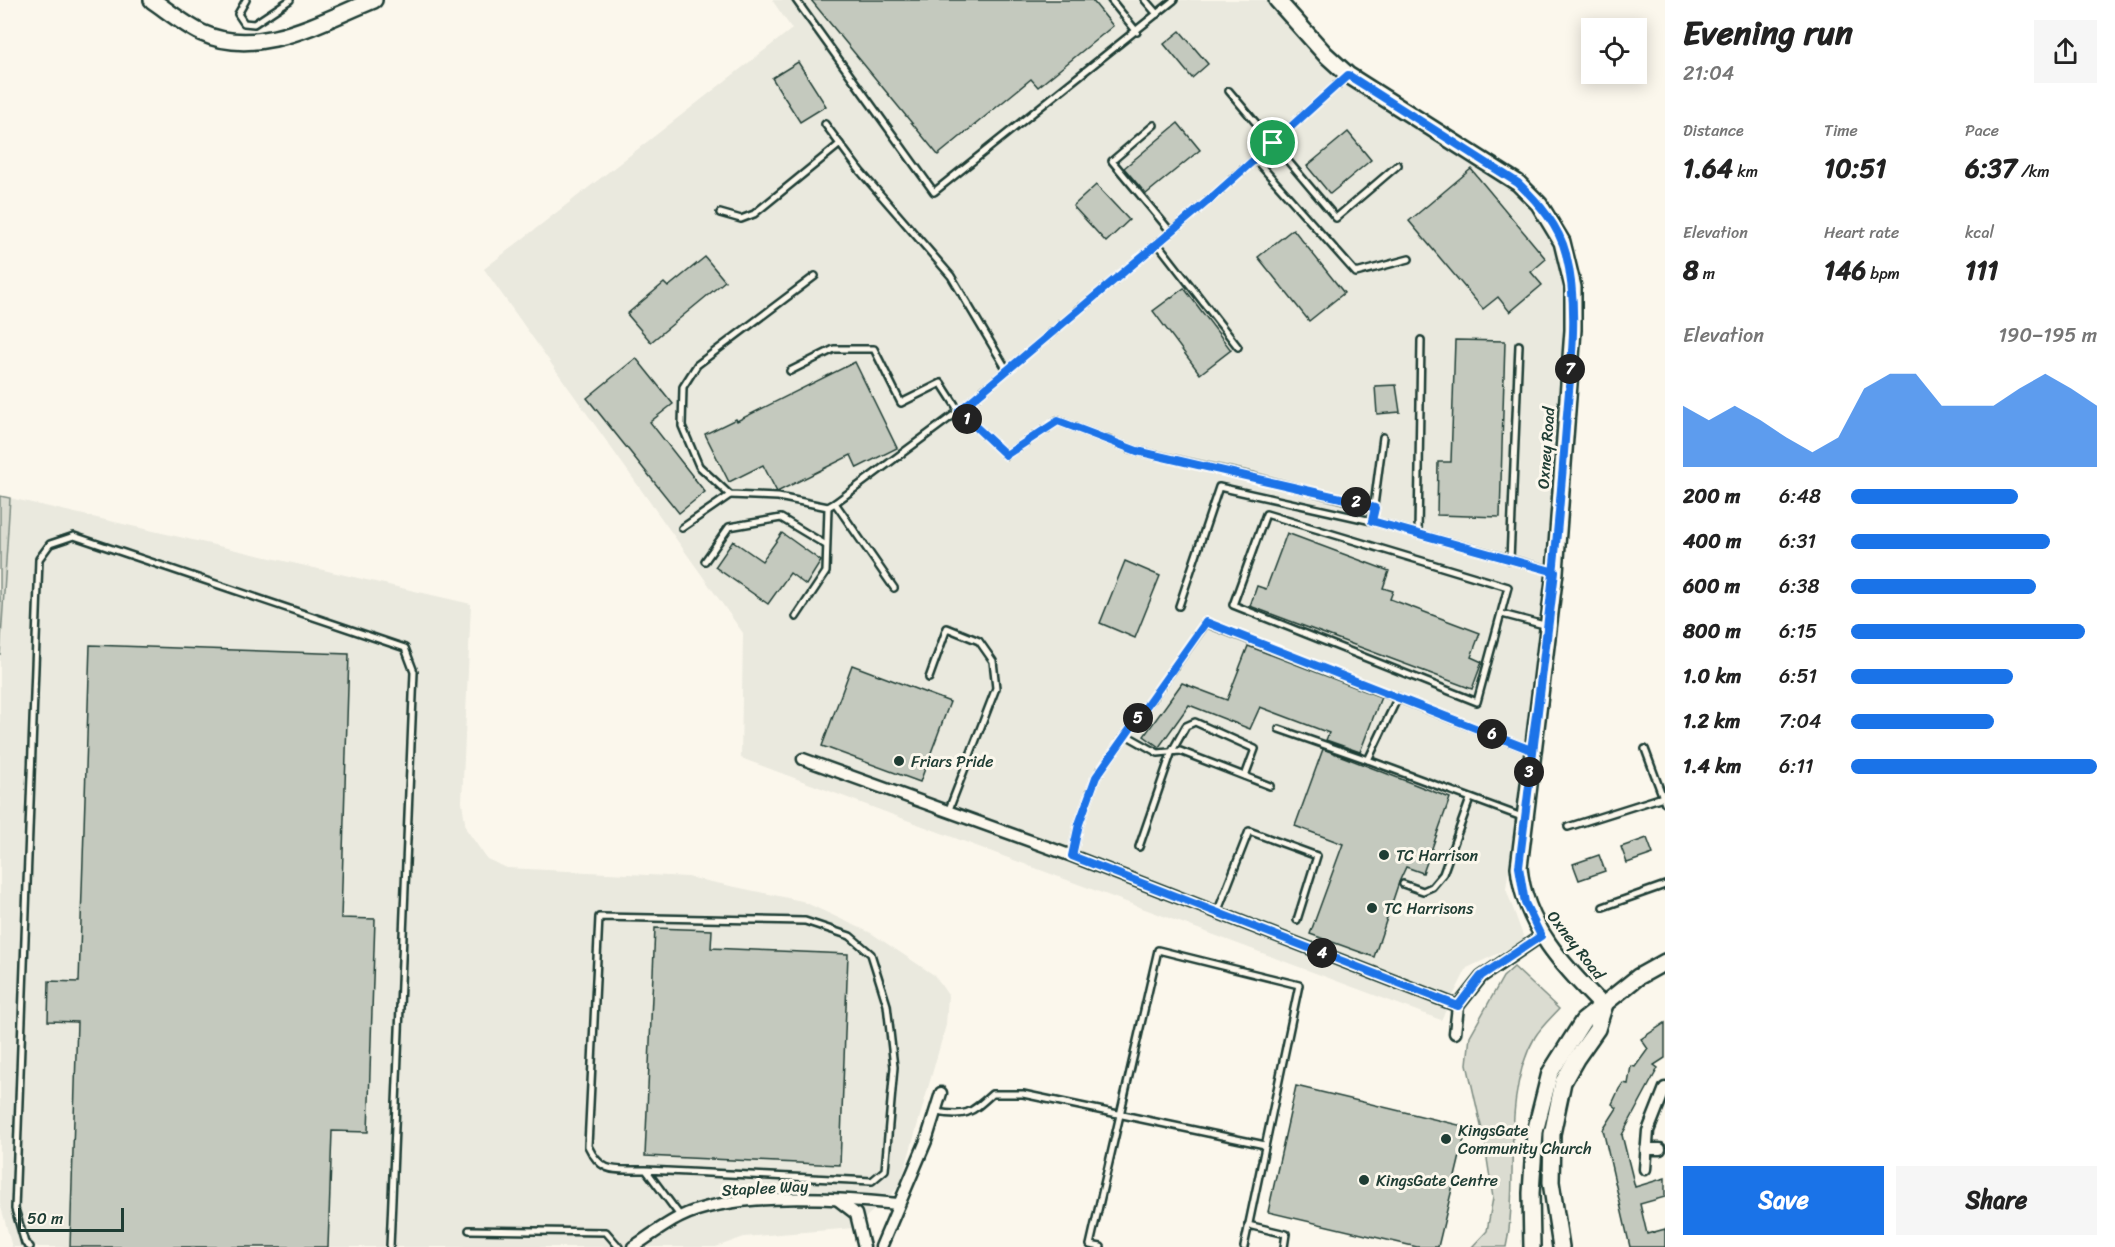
<!DOCTYPE html>
<html lang="en">
<head>
<meta charset="utf-8">
<style>
  :root { --surface:#fff; --page:#f6f6f6; --text:#222; --muted:#767676; --accent:#1a73e8 }
  body { margin:0; font-family:Sriracha,sans-serif; background:var(--page); color:var(--text); height:100vh; display:flex; flex-direction:column; font-size:22px; white-space:nowrap }
  * { box-sizing:border-box; margin:0 }
  p { font-size:20px; color:var(--muted) }
  .icon { flex:none; width:33px; height:33px; fill:none; stroke:currentColor; stroke-width:2; stroke-linecap:round; stroke-linejoin:round }
  .map { position:relative; flex:1; overflow:hidden }
  .side { display:flex; flex-direction:column; background:var(--surface); width:450px }
  .side>* { flex:none }
  .fabs { position:absolute; left:1581px; top:18px; display:grid; gap:12px }
  .fabs a { display:grid; place-items:center; width:66px; height:66px; border-radius:0px; background:var(--surface); box-shadow:0 3px 15px #0003; font-size:30px }
  .scale { position:absolute; left:18px; bottom:15px; width:106px; box-sizing:border-box; padding-left:6px; border:3px solid #1f3d34; border-top:0; font-size:16px; line-height:21px; white-space:nowrap; color:#1f3d34; -webkit-text-stroke:4px #fbf7ec; paint-order:stroke }
  .pin { position:absolute; display:grid; place-items:center; width:51px; height:51px; color:#fff; margin:-26px; border:3px solid #fff; border-radius:50%; box-shadow:0 2px 6px #0007 }
  .km { position:absolute; width:30px; height:30px; margin:-15px; border-radius:50%; background:#222; color:#fff; font-size:16px; line-height:30px; text-align:center }
  .round { display:grid; place-items:center; flex:none; width:63px; height:63px; border-radius:0px; background:var(--page) }
  .overview { display:flex; align-items:center; justify-content:space-between; height:102px; padding:0 18px }
  h1 { font-size:33px; font-weight:700; line-height:45px }
  .stats { display:grid; grid-template-columns:repeat(3,1fr); gap:9px; height:102px; padding:6px 18px }
  .stats div { display:grid; align-content:center }
  .stats b { font-size:26px; font-weight:700 }
  .stats small { font-size:16px; font-weight:400 }
  .stats p { font-size:16px }
  .chart { height:168px; padding:12px 18px }
  .chart p { display:flex; justify-content:space-between }
  .chart svg { width:100%; height:108px; margin-top:6px; fill:var(--accent); opacity:.7 }
  .cta { display:flex; gap:12px; margin-top:auto; padding:12px 18px }
  .cta a { flex:1; height:69px; border-radius:0px; background:var(--accent); color:#fff; font-size:24px; font-weight:700; line-height:69px; text-align:center }
  .cta a+a { background:var(--page); color:var(--text) }
  ul { padding:0 18px; list-style:none; font-size:20px }
  li { display:grid; grid-template-columns:96px 72px 1fr; align-items:center; height:45px }
  li i { height:15px; border-radius:8px; background:var(--accent) }
  main { display:flex; flex:1; min-height:0 }
  .map>svg:first-child { display:block }
  .built { fill:#eae9de }
  .green { fill:#dbdcd1; stroke:#7d8c82; stroke-width:1.5 }
  .building { fill:#c4c9be; stroke:#1f3d34; stroke-width:1.5 }
  .lines { fill:none; stroke-linecap:round; stroke-linejoin:round }
  .lane-casing { stroke:#1f3d34; stroke-width:10 }
  .street-casing { stroke:#1f3d34; stroke-width:15 }
  .secondary-casing { stroke:#1f3d34; stroke-width:20 }
  .lane { stroke:#fbf7ec; stroke-width:5 }
  .street { stroke:#fbf7ec; stroke-width:10 }
  .secondary { stroke:#fbf7ec; stroke-width:15 }
  .route-casing { stroke:#fff; stroke-width:12 }
  .route { stroke:#1a73e8; stroke-width:8 }
  .poi-dot { fill:#1f3d34; stroke:#fbf7ec; stroke-width:2 }
  .labels { text-anchor:middle; dominant-baseline:central; stroke-width:6; stroke-linejoin:round; paint-order:stroke }
  .street-label { font-size:16px; fill:#1f3d34; stroke:#fbf7ec }
  .poi-label { font-size:16px; fill:#1f3d34; stroke:#fbf7ec; text-anchor:start }
</style>
</head>
<body>
<main>
<div class="map">
<svg width="1665" height="1247" viewBox="0 0 1665 1247">
  <rect width="100%" height="100%" fill="#fbf7ec"/>
  <filter id="ink" filterUnits="userSpaceOnUse"><feTurbulence type="fractalNoise" baseFrequency=".0167" numOctaves="2"/><feDisplacementMap in="SourceGraphic" scale="12" xChannelSelector="R" yChannelSelector="G"/><feConvolveMatrix kernelMatrix="1 2 1 2 8 2 1 2 1" color-interpolation-filters="sRGB"/></filter>
  <g filter="url(#ink)">
    <g class="built">
      <path d="M772 0H1269L1345 78 1518 192 1549 234 1567 290 1550 560 1506 889 1525 941 1467 968 1441 1020 741 758 743 633 484 269 792 29Z"/>
      <path d="M10 498 471 604 462 802 466 829 487 859 507 868 688 877 802 901 871 933 934 975 948 995 946 1025 900 1186 854 1228 744 1237 716 1247H12L0 1203V655Z"/>
    </g>
    <g class="green">
      <path d="M0 496 10 498 0 655Z"/>
      <path d="M1514 967 1559 1009C1551 1018 1541 1027 1535 1037 1500 1097 1520 1182 1506 1247H1472L1487 1231 1493 1198 1484 1139 1467 1064 1470 1036 1503 977Z"/>
    </g>
    <g class="building">
      <path d="M811 0H1092L1113 26 1038 87 1031 79 938 155Z"/>
      <path d="M1180 31 1208 64 1192 78 1164 44Z"/>
      <path d="M798 62 826 106 800 122 772 78Z"/>
      <path d="M1178 123 1200 150 1146 194 1124 168Z"/>
      <path d="M1348 132 1371 160 1330 194 1307 166Z"/>
      <path d="M1471 169 1546 259 1531 272 1542 285 1510 312 1498 297 1483 309 1409 221Z"/>
      <path d="M1096 185 1129 220 1106 242 1073 206Z"/>
      <path d="M1293 229 1344 293 1309 321 1258 257Z"/>
      <path d="M705 257 725 281 651 342 627 314 664 283 668 287Z"/>
      <path d="M1184 288 1231 350 1200 374 1153 311Z"/>
      <path d="M1455 340 1505 341 1500 517 1437 515 1438 462H1451Z"/>
      <path d="M636 358 673 404 650 422 705 492 679 513 587 398Z"/>
      <path d="M855 362 897 448 857 468 851 455 777 492 763 465 729 482 705 434 736 419 737 421Z"/>
      <path d="M1396 385 1400 412 1377 414 1375 386Z"/>
      <path d="M782 533 821 561 806 585 790 573 768 604 715 567 733 541 762 561Z"/>
      <path d="M1287 533 1389 571 1383 588 1393 591 1390 599 1480 633 1471 657 1482 662 1472 689 1250 606 1257 586 1266 589Z"/>
      <path d="M1125 561 1160 576 1135 638 1100 623Z"/>
      <path d="M90 645 349 654 341 918 375 919 368 1132 332 1131 328 1247H70L77 1022 48 1021 49 981 79 982Z"/>
      <path d="M1248 646 1381 697 1360 752 1326 740 1329 733 1260 707 1250 729 1189 705 1159 747 1144 736 1182 683 1227 700Z"/>
      <path d="M852 665 950 702 920 782 822 746Z"/>
      <path d="M1323 749 1450 798 1423 873 1406 867 1399 882 1374 957 1310 934 1343 844 1295 826Z"/>
      <path d="M1647 838 1653 854 1627 863 1621 847Z"/>
      <path d="M1599 855 1605 871 1579 880 1573 864Z"/>
      <path d="M655 928 712 930 711 948 848 954 840 1165 645 1156Z"/>
      <path d="M1665 1023V1058L1654 1065 1658 1068 1622 1135 1635 1187 1665 1178V1197L1640 1204 1647 1234 1665 1229V1247H1630L1603 1130 1617 1108 1612 1104 1619 1089 1623 1083 1628 1084 1631 1066 1635 1067 1648 1049 1641 1039Z"/>
      <path d="M1296 1086 1467 1127 1438 1247H1417L1268 1212Z"/>
    </g>
    <g class="lines">
      <defs>
        <g id="lane">
          <path d="M246 0 238 14 244 23 254 24 290 0"/>
          <path d="M796 0 934 192 1174 0"/>
          <path d="M1111 0 1137 32"/>
          <path d="M1145 0 1157 14"/>
          <path d="M1229 91 1336 218 1398 165"/>
          <path d="M825 124 860 171 951 276 1007 370"/>
          <path d="M1154 125 1112 161 1171 232"/>
          <path d="M1255 159 1356 273 1409 259"/>
          <path d="M720 213 741 219 754 214 840 144"/>
          <path d="M1158 244 1238 347"/>
          <path d="M815 276 697 365 683 387 682 426 699 466 730 495 778 497 828 507 835 503 959 411 1209 200 1347 76"/>
          <path d="M790 371 834 349H874L901 403 941 383 959 411 1006 455 1058 421 1137 451 1255 477 1375 508"/>
          <path d="M835 503 894 588"/>
          <path d="M1266 514 1508 587 1477 702 1233 605Z"/>
          <path d="M1372 521 1383 437"/>
          <path d="M682 528 730 495"/>
          <path d="M1418 533 1421 340"/>
          <path d="M1510 560 1519 345"/>
          <path d="M705 561 729 527 781 518 826 545"/>
          <path d="M1179 606 1219 487 1372 521 1553 571"/>
          <path d="M1502 614 1548 626"/>
          <path d="M796 617 826 572 828 507"/>
          <path d="M929 678 947 628 979 641 993 661 996 688 948 812"/>
          <path d="M1398 697 1368 760 1522 817"/>
          <path d="M1279 729 1368 760"/>
          <path d="M1126 735 1158 753 1180 751 1270 786"/>
          <path d="M1645 749 1665 803"/>
          <path d="M1568 827 1663 797"/>
          <path d="M1139 847 1172 751 1186 726 1195 722 1255 749 1245 776"/>
          <path d="M1072 856 1079 824 1096 777 1206 623 1531 750"/>
          <path d="M1403 884 1423 891 1432 887 1443 874 1470 799"/>
          <path d="M1603 907 1665 885"/>
          <path d="M1217 913 1249 831 1317 856 1297 920"/>
          <path d="M936 1112C966 1117 970 1114 992 1094H1023L1265 1145"/>
          <path d="M646 1170 872 1181 885 1170 894 1067 887 1005 871 954 850 936 805 921 599 917 588 1146C602 1176 617 1169 646 1170L681 1217"/>
          <path d="M1248 1225 1286 1234 1284 1247"/>
          <path d="M469 1230 606 1232 619 1247"/>
          <path d="M30 1247 25 1243 15 1209 39 559 50 544 74 536 405 648 414 672 390 1247"/>
          <path d="M1101 1247 1090 1245 1158 950 1299 985 1244 1247"/>
        </g>
        <g id="street">
          <path d="M803 759 1072 856 1458 1006"/>
          <path d="M1455 1033 1458 1006 1481 977 1541 936"/>
          <path d="M1646 1149H1660"/>
          <path d="M1645 1169 1648 1131 1665 1088"/>
          <path d="M838 1200 856 1214 864 1247"/>
          <path d="M633 1247C648 1237 664 1225 680 1217 733 1191 839 1198 898 1204"/>
          <path d="M881 1247 926 1141 941 1093"/>
        </g>
        <g id="secondary">
          <path d="M152 0C168 11 185 25 202 33 259 59 321 21 374 0"/>
          <path d="M1277 0 1325 54 1348 75 1518 183 1539 204 1562 242 1573 287V330L1555 572 1519 867C1524 925 1564 967 1604 1007"/>
          <path d="M1532 1247 1531 1193 1535 1132 1550 1073 1583 1021 1638 977 1665 962"/>
          <path d="M1561 1247 1551 1182 1552 1134 1563 1082 1576 1059 1597 1029 1604 1007"/>
        </g>
      </defs>
      <use href="#lane" class="lane-casing"/>
      <use href="#street" class="street-casing"/>
      <use href="#secondary" class="secondary-casing"/>
      <use href="#lane" class="lane"/>
      <use href="#street" class="street"/>
      <use href="#secondary" class="secondary"/>
    </g>
  </g>
  <g class="lines" filter="url(#ink)">
    <defs>
      <path id="route" d="M1273 143 1209 200 959 411 1006 455 1058 421 1137 451 1354 501 1375 508 1372 521 1555 572 1519 867 1525 903 1541 936 1481 976 1458 1006 1072 856 1079 824 1096 777 1206 622 1531 750C1547 642 1558 535 1566 427 1570 370 1580 310 1566 254 1559 226 1539 203 1518 183L1348 75 1273 143"/>
    </defs>
    <use href="#route" class="route-casing"/>
    <use href="#route" class="route"/>
  </g>
  <g class="poi-dot">
    <circle cx="899" cy="761" r="6"/>
    <circle cx="1384" cy="855" r="6"/>
    <circle cx="1372" cy="908" r="6"/>
    <circle cx="1446" cy="1139" r="6"/>
    <circle cx="1364" cy="1180" r="6"/>
  </g>
  <g class="labels">
    <g class="street-label">
      <text transform="translate(1546 448) rotate(-86)">Oxney Road</text>
      <text transform="translate(1576 945) rotate(52)">Oxney Road</text>
      <text transform="translate(765 1188) rotate(-3)">Staplee Way</text>
    </g>
    <g class="poi-label">
      <text x="911" y="761">Friars Pride</text>
      <text x="1396" y="855">TC Harrison</text>
      <text x="1384" y="908">TC Harrisons</text>
      <text x="1458" y="1130">KingsGate<tspan x="1458" dy="18">Community Church</tspan></text>
      <text x="1376" y="1180">KingsGate Centre</text>
    </g>
  </g>
</svg>
<div class="fabs">
<a><svg class="icon" aria-label="locate" viewBox="0 0 24 24"><circle cx="12" cy="12" r="6"/><path d="M12 2v4M12 18v4M2 12h4M18 12h4"/></svg></a>
</div>
<div class="scale">50 m</div>
<div class="pin" style="left:1273px;top:143px;background:#1e9e55"><svg class="icon" aria-label="arrive" viewBox="0 0 24 24"><path d="M6 21V4h12l-3 4 3 4H6"/></svg></div>
<b class="km" style="left:967px;top:419px">1</b>
<b class="km" style="left:1356px;top:502px">2</b>
<b class="km" style="left:1529px;top:772px">3</b>
<b class="km" style="left:1322px;top:953px">4</b>
<b class="km" style="left:1138px;top:718px">5</b>
<b class="km" style="left:1492px;top:734px">6</b>
<b class="km" style="left:1570px;top:369px">7</b>
</div>
<section class="side">
<div class="overview"><div><h1>Evening run</h1><p>21:04</p></div><a class="round"><svg class="icon" aria-label="share" viewBox="0 0 24 24"><path d="M12 15V3M7 8l5-5 5 5M5 13v7h14v-7"/></svg></a></div>
<div class="stats">
<div><p>Distance</p><b>1.64<small> km</small></b></div>
<div><p>Time</p><b>10:51</b></div>
<div><p>Pace</p><b>6:37<small> /km</small></b></div>
</div>
<div class="stats">
<div><p>Elevation</p><b>8<small> m</small></b></div>
<div><p>Heart rate</p><b>146<small> bpm</small></b></div>
<div><p>kcal</p><b>111</b></div>
</div>
<div class="chart"><p><span>Elevation</span>190–195 m</p>
<svg viewBox="0 0 160 44" preserveAspectRatio="none"><path d="M0 44V19L10 25L20 19L30 25L40 32L50 38L60 32L70 12L80 6L90 6L100 19L110 19L120 19L130 12L140 6L150 12L160 19V44z"/></svg>
</div>
<ul>
<li><b>200 m</b>6:48<i style="width:68%"></i></li>
<li><b>400 m</b>6:31<i style="width:81%"></i></li>
<li><b>600 m</b>6:38<i style="width:75%"></i></li>
<li><b>800 m</b>6:15<i style="width:95%"></i></li>
<li><b>1.0 km</b>6:51<i style="width:66%"></i></li>
<li><b>1.2 km</b>7:04<i style="width:58%"></i></li>
<li><b>1.4 km</b>6:11<i style="width:100%"></i></li>
</ul>
<div class="cta"><a>Save</a><a>Share</a></div>
</section>
</main>
</body>
</html>
